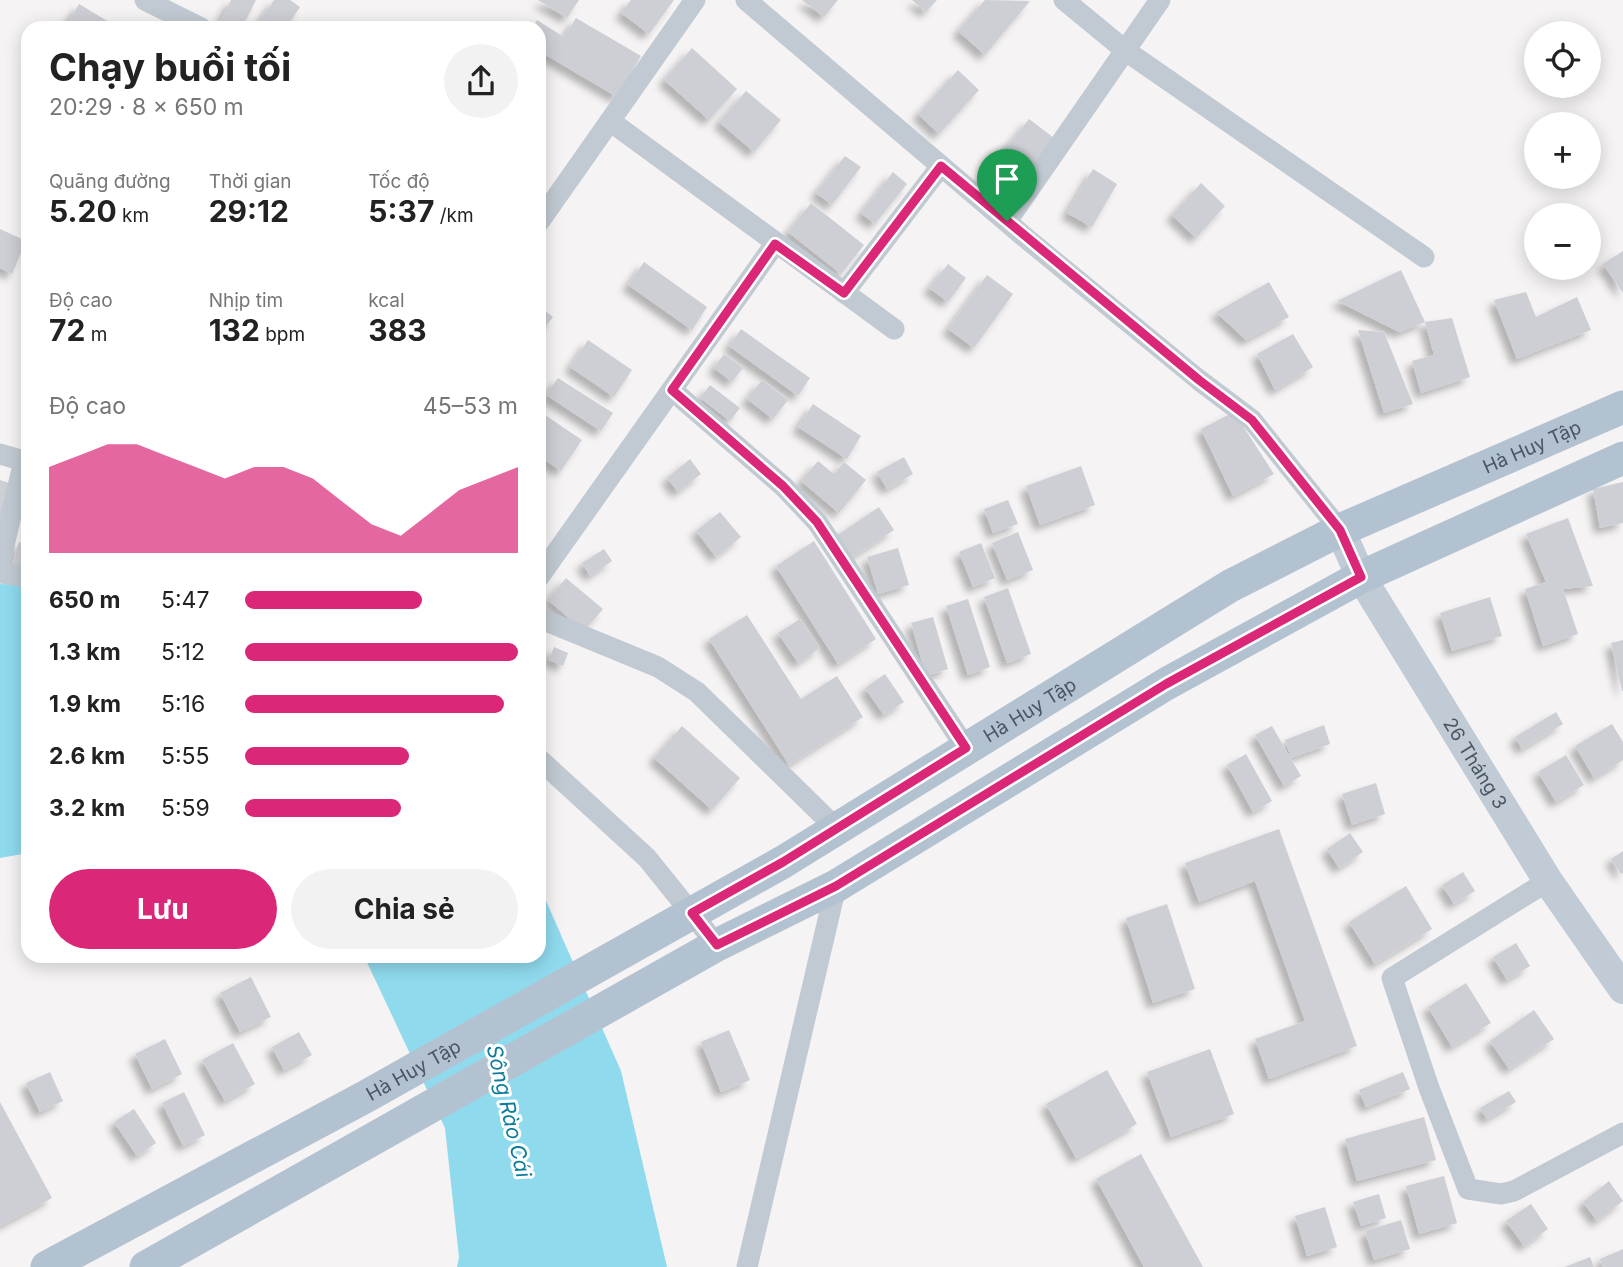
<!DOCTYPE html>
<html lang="vi">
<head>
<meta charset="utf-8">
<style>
  :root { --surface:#fff; --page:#f2f2f2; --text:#222; --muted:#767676; --accent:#db2777 }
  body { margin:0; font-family:Inter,sans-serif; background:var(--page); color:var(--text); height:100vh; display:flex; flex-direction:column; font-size:26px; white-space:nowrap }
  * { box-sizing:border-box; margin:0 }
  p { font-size:23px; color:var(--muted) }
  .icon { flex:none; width:38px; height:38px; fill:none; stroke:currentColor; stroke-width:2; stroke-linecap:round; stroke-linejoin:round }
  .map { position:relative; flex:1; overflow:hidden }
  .sheet { position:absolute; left:21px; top:21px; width:525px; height:942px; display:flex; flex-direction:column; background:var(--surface); border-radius:21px; box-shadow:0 4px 18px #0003 }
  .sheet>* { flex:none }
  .controls { position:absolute; left:1524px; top:21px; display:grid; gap:14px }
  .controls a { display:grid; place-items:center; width:77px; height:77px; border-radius:50%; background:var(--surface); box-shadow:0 4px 18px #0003; font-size:35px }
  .pin { position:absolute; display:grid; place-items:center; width:60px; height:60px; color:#fff; margin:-72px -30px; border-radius:50% 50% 50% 0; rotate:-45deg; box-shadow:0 0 7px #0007 }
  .pin .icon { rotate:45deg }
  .round { display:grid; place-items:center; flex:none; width:74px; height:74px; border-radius:37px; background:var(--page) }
  .head { display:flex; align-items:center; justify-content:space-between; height:119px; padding:0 28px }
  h1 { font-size:38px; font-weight:700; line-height:52px }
  .stats { display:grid; grid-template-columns:repeat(3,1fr); gap:10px; height:119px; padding:7px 28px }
  .stats div { display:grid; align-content:center }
  .stats b { font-size:30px; font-weight:700 }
  .stats small { font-size:19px; font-weight:400 }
  .stats p { font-size:19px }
  .chart { height:196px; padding:14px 28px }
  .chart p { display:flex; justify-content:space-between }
  .chart svg { width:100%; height:126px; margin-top:7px; fill:var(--accent); opacity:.7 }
  .button { display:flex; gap:14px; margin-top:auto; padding:14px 28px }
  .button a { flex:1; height:80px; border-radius:42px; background:var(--accent); color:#fff; font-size:28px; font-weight:700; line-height:80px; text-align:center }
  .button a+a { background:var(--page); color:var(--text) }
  ul { padding:0 28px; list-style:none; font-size:23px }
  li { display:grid; grid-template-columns:112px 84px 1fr; align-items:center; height:52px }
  li i { height:18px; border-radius:9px; background:var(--accent) }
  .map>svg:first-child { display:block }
  .water { fill:#90daee }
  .building { fill:#cdcfd5; filter:url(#shadow) }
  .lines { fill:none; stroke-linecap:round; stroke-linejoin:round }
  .street { stroke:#c1cad2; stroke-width:21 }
  .secondary { stroke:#c1cbd6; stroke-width:30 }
  .primary { stroke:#b3c2d1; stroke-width:33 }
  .route-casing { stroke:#fff; stroke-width:14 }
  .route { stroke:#db2777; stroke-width:9 }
  .labels { text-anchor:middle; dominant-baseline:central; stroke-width:6; stroke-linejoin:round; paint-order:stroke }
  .street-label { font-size:19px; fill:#4a5661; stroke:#fff }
  .water-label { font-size:21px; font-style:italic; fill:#0c7c9b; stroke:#fff }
</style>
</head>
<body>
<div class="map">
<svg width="1623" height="1267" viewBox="0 0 1623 1267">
  <defs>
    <filter id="shadow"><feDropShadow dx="-6" dy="6" stdDeviation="3.5" flood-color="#0004"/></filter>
  </defs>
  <rect width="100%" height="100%" fill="#f5f3f3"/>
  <g class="water">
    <path d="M0 584 28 585V853L0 858Z"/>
    <path d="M539 885 621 1071 667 1267H457L459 1257 445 1128 364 956H539Z"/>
  </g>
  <g class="building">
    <path d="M231 0H256L242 28H217Z"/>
    <path d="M274 0H290L300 7 286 28H255Z"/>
    <path d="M538 0H579L567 18Z"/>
    <path d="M631 0H674L649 34 621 13Z"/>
    <path d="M802 0H838L824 17Z"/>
    <path d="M912 0H937L926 12Z"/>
    <path d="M985 0 1030 1 985 55 958 31Z"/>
    <path d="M79 4 109 22 105 28H65Z"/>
    <path d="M576 18 641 56 617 97 539 51V28H533L537 20 564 37Z"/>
    <path d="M692 48 737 89 709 120 664 80Z"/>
    <path d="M958 70 979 90 939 134 918 114Z"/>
    <path d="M746 91 781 120 754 152 719 122Z"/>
    <path d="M1029 119 1054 138 1002 205 977 185Z"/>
    <path d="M845 156 861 167 832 205 816 193Z"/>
    <path d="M1093 169 1117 184 1092 227 1067 213Z"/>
    <path d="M893 172 907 184 875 224 861 213Z"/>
    <path d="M1201 183 1225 206 1196 238 1172 215Z"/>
    <path d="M811 203 864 245 841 274 788 232Z"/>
    <path d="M0 229 26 241 12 274 0 268Z"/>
    <path d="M1623 251V293L1603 264Z"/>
    <path d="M644 262 707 307 692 330 628 285Z"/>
    <path d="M948 264 966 278 948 302 929 288Z"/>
    <path d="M1401 270 1425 322 1399 332 1337 301Z"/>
    <path d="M987 275 1013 294 974 348 948 329Z"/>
    <path d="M1269 282 1289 317 1246 340 1216 312Z"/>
    <path d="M1526 292 1536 317 1577 297 1591 330 1517 359 1494 300Z"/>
    <path d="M539 306 553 317 539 335Z"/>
    <path d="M1452 318 1470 377 1421 393 1412 361 1434 355 1425 322Z"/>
    <path d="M741 329 810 378 798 396 729 346Z"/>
    <path d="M1358 330 1384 332 1413 404 1384 413Z"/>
    <path d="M1293 334 1313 367 1275 390 1257 354Z"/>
    <path d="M588 340 632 370 614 397 570 367Z"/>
    <path d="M724 354 743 368 732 382 714 368Z"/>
    <path d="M558 378 613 413 601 431 546 395Z"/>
    <path d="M762 380 788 400 773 419 747 399Z"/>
    <path d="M710 385 740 408 730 421 700 398Z"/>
    <path d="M813 404 861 436 847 459 798 427Z"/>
    <path d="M539 411 582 440 561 471 539 456Z"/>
    <path d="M1234 412 1274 474 1233 496 1201 429Z"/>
    <path d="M904 457 913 474 887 489 877 472Z"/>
    <path d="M690 459 701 474 678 492 667 478Z"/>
    <path d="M818 461 834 474 844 462 866 480 839 513 801 481Z"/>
    <path d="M1081 466 1095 505 1040 525 1026 486Z"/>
    <path d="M0 480 16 485 0 537Z"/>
    <path d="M1623 482V523L1600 528 1593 489Z"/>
    <path d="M1008 500 1018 524 993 533 984 509Z"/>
    <path d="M879 507 894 530 851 558 836 536Z"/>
    <path d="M720 512 741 537 716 557 696 531Z"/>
    <path d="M1568 518 1593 586 1563 589 1578 634 1543 646 1525 589 1546 582 1526 534Z"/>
    <path d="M1018 532 1033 570 1007 580 992 543Z"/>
    <path d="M814 541 876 639 838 664 776 566Z"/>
    <path d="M19 542 28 545V569L12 563Z"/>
    <path d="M981 543 995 578 973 587 959 552Z"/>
    <path d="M898 548 909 585 878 594 867 557Z"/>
    <path d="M604 549 612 561 590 576 582 563Z"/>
    <path d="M566 578 603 609 584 631 548 600Z"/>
    <path d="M1008 588 1031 654 1007 663 984 597Z"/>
    <path d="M1490 597 1502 636 1452 651 1440 613Z"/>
    <path d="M968 599 990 667 968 675 946 606Z"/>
    <path d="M747 615 801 699 837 676 863 717 789 765 709 639Z"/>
    <path d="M933 617 948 669 926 676 911 623Z"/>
    <path d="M800 619 820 648 798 663 778 633Z"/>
    <path d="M1623 640V691H1622L1611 643Z"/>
    <path d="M554 647 568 653 563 666 549 660Z"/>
    <path d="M885 674 904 702 884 715 865 688Z"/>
    <path d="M1556 712 1563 724 1522 749 1515 737Z"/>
    <path d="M1612 724 1623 742V760L1594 778 1575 746Z"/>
    <path d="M1324 725 1330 744 1291 758 1285 740Z"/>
    <path d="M682 726 740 778 712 810 654 758Z"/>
    <path d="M1272 726 1301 776 1284 786 1255 735Z"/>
    <path d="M1246 754 1272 801 1253 812 1227 765Z"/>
    <path d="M1566 755 1584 785 1556 802 1538 772Z"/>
    <path d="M1376 783 1385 814 1352 825 1342 794Z"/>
    <path d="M1279 829 1357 1046 1269 1079 1255 1039 1305 1021 1255 881 1199 902 1185 863Z"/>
    <path d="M1350 833 1363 852 1339 868 1327 849Z"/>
    <path d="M1623 851V873L1621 874 1611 859Z"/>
    <path d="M1463 872 1475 891 1454 904 1442 885Z"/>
    <path d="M1406 886 1432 929 1375 964 1349 922Z"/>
    <path d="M1167 904 1195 989 1153 1003 1126 918Z"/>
    <path d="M1516 943 1530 966 1507 980 1493 957Z"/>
    <path d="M251 977 271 1017 240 1032 220 993Z"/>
    <path d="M1466 983 1491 1023 1452 1047 1428 1007Z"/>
    <path d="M1534 1010 1554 1039 1509 1069 1490 1041Z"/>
    <path d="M729 1030 750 1080 721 1092 701 1042Z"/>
    <path d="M299 1032 312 1055 284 1070 272 1047Z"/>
    <path d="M165 1039 182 1074 152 1089 135 1054Z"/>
    <path d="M233 1043 255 1084 225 1101 202 1060Z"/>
    <path d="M1210 1049 1234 1114 1171 1137 1147 1072Z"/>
    <path d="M1107 1070 1137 1124 1076 1158 1046 1104Z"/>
    <path d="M50 1072 63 1101 40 1112 26 1083Z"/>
    <path d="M1403 1072 1410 1089 1366 1107 1359 1090Z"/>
    <path d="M1509 1091 1516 1102 1487 1119 1480 1108Z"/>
    <path d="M184 1092 205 1135 183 1146 162 1103Z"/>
    <path d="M0 1102 52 1198 0 1226Z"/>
    <path d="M134 1109 156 1143 137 1156 114 1122Z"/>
    <path d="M1424 1117 1436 1160 1357 1181 1345 1139Z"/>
    <path d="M1141 1154 1203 1267H1144L1096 1179Z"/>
    <path d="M1444 1176 1457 1223 1419 1234 1406 1186Z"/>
    <path d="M1609 1181 1623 1201 1597 1221 1583 1202Z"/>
    <path d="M1379 1194 1386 1218 1361 1226 1353 1202Z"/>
    <path d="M1531 1204 1548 1229 1524 1246 1506 1221Z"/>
    <path d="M1325 1207 1337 1247 1307 1256 1295 1216Z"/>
    <path d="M1401 1220 1410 1249 1374 1260 1365 1231Z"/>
    <path d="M1623 1249V1267H1603L1600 1259Z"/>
    <path d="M1590 1257 1594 1267H1565Z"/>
  </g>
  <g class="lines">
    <g class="street">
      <path d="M145 0 201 28"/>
      <path d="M746 0 1027 239 1199 380 1252 420 1340 530"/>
      <path d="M1064 0 1126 51 1424 257"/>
      <path d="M610 121 894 329"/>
      <path d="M1007 221 1160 0"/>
      <path d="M539 222 695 0"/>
      <path d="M844 293 941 166"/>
      <path d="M672 390 783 486 817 522 966 748"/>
      <path d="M0 454 28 462"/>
      <path d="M0 562 24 461"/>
      <path d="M0 573 28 577"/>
      <path d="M539 577 775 244"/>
      <path d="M539 618 658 667 697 692 837 829"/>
      <path d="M539 759 647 858 717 945"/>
      <path d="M1548 881 1392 978 1429 1088 1468 1189 1501 1194 1514 1191 1623 1133"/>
      <path d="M747 1267 836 886"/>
    </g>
    <path class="secondary" id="s1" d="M1340 530 1361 577 1548 881 1623 989"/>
    <g class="primary">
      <path id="s2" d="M47 1267 365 1097 783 862 1230 586 1340 530 1623 407"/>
      <path d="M146 1267 717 945 836 886 1166 684 1361 577 1623 458"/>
    </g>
  </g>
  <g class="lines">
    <defs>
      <path id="route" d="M941 166 1199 380 1252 420 1340 530 1361 577 1166 684 836 886 717 945 692 913 783 862 966 748 817 522 783 486 672 390 775 244 844 293Z"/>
    </defs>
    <use href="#route" class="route-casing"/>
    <use href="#route" class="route"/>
  </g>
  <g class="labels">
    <g class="street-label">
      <text stroke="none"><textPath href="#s2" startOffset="1698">Hà Huy Tập</textPath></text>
      <text stroke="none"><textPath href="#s2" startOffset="1130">Hà Huy Tập</textPath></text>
      <text stroke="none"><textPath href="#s1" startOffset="270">26 Tháng 3</textPath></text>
      <text stroke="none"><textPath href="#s2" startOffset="416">Hà Huy Tập</textPath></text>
    </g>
    <g class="water-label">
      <text transform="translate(509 1111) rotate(77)">Sông Rào Cái</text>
    </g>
  </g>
</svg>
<div class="controls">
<a><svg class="icon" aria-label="locate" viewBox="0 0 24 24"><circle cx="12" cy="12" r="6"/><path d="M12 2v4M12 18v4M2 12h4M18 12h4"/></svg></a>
<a>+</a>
<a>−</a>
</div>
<div class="pin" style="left:1007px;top:221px;background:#1e9e55"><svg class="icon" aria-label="arrive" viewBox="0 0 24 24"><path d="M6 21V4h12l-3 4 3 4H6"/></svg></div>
<section class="sheet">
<div class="head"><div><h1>Chạy buổi tối</h1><p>20:29 · 8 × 650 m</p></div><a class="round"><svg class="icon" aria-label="share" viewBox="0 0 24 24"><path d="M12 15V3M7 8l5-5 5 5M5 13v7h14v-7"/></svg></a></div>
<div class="stats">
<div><p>Quãng đường</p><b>5.20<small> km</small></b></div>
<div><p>Thời gian</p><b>29:12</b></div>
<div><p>Tốc độ</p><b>5:37<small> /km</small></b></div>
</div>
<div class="stats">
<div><p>Độ cao</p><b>72<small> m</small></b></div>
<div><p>Nhịp tim</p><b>132<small> bpm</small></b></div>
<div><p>kcal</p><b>383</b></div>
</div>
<div class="chart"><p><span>Độ cao</span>45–53 m</p>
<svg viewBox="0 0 160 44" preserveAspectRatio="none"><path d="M0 44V14L10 10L20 6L30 6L40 10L50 14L60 18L70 14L80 14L90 18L100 26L110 34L120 38L130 30L140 22L150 18L160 14V44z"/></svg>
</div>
<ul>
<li><b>650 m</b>5:47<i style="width:65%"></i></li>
<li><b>1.3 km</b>5:12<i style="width:100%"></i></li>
<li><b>1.9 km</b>5:16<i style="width:95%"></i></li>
<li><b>2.6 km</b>5:55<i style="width:60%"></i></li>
<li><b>3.2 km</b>5:59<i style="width:57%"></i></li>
</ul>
<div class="button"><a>Lưu</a><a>Chia sẻ</a></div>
</section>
</div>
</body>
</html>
